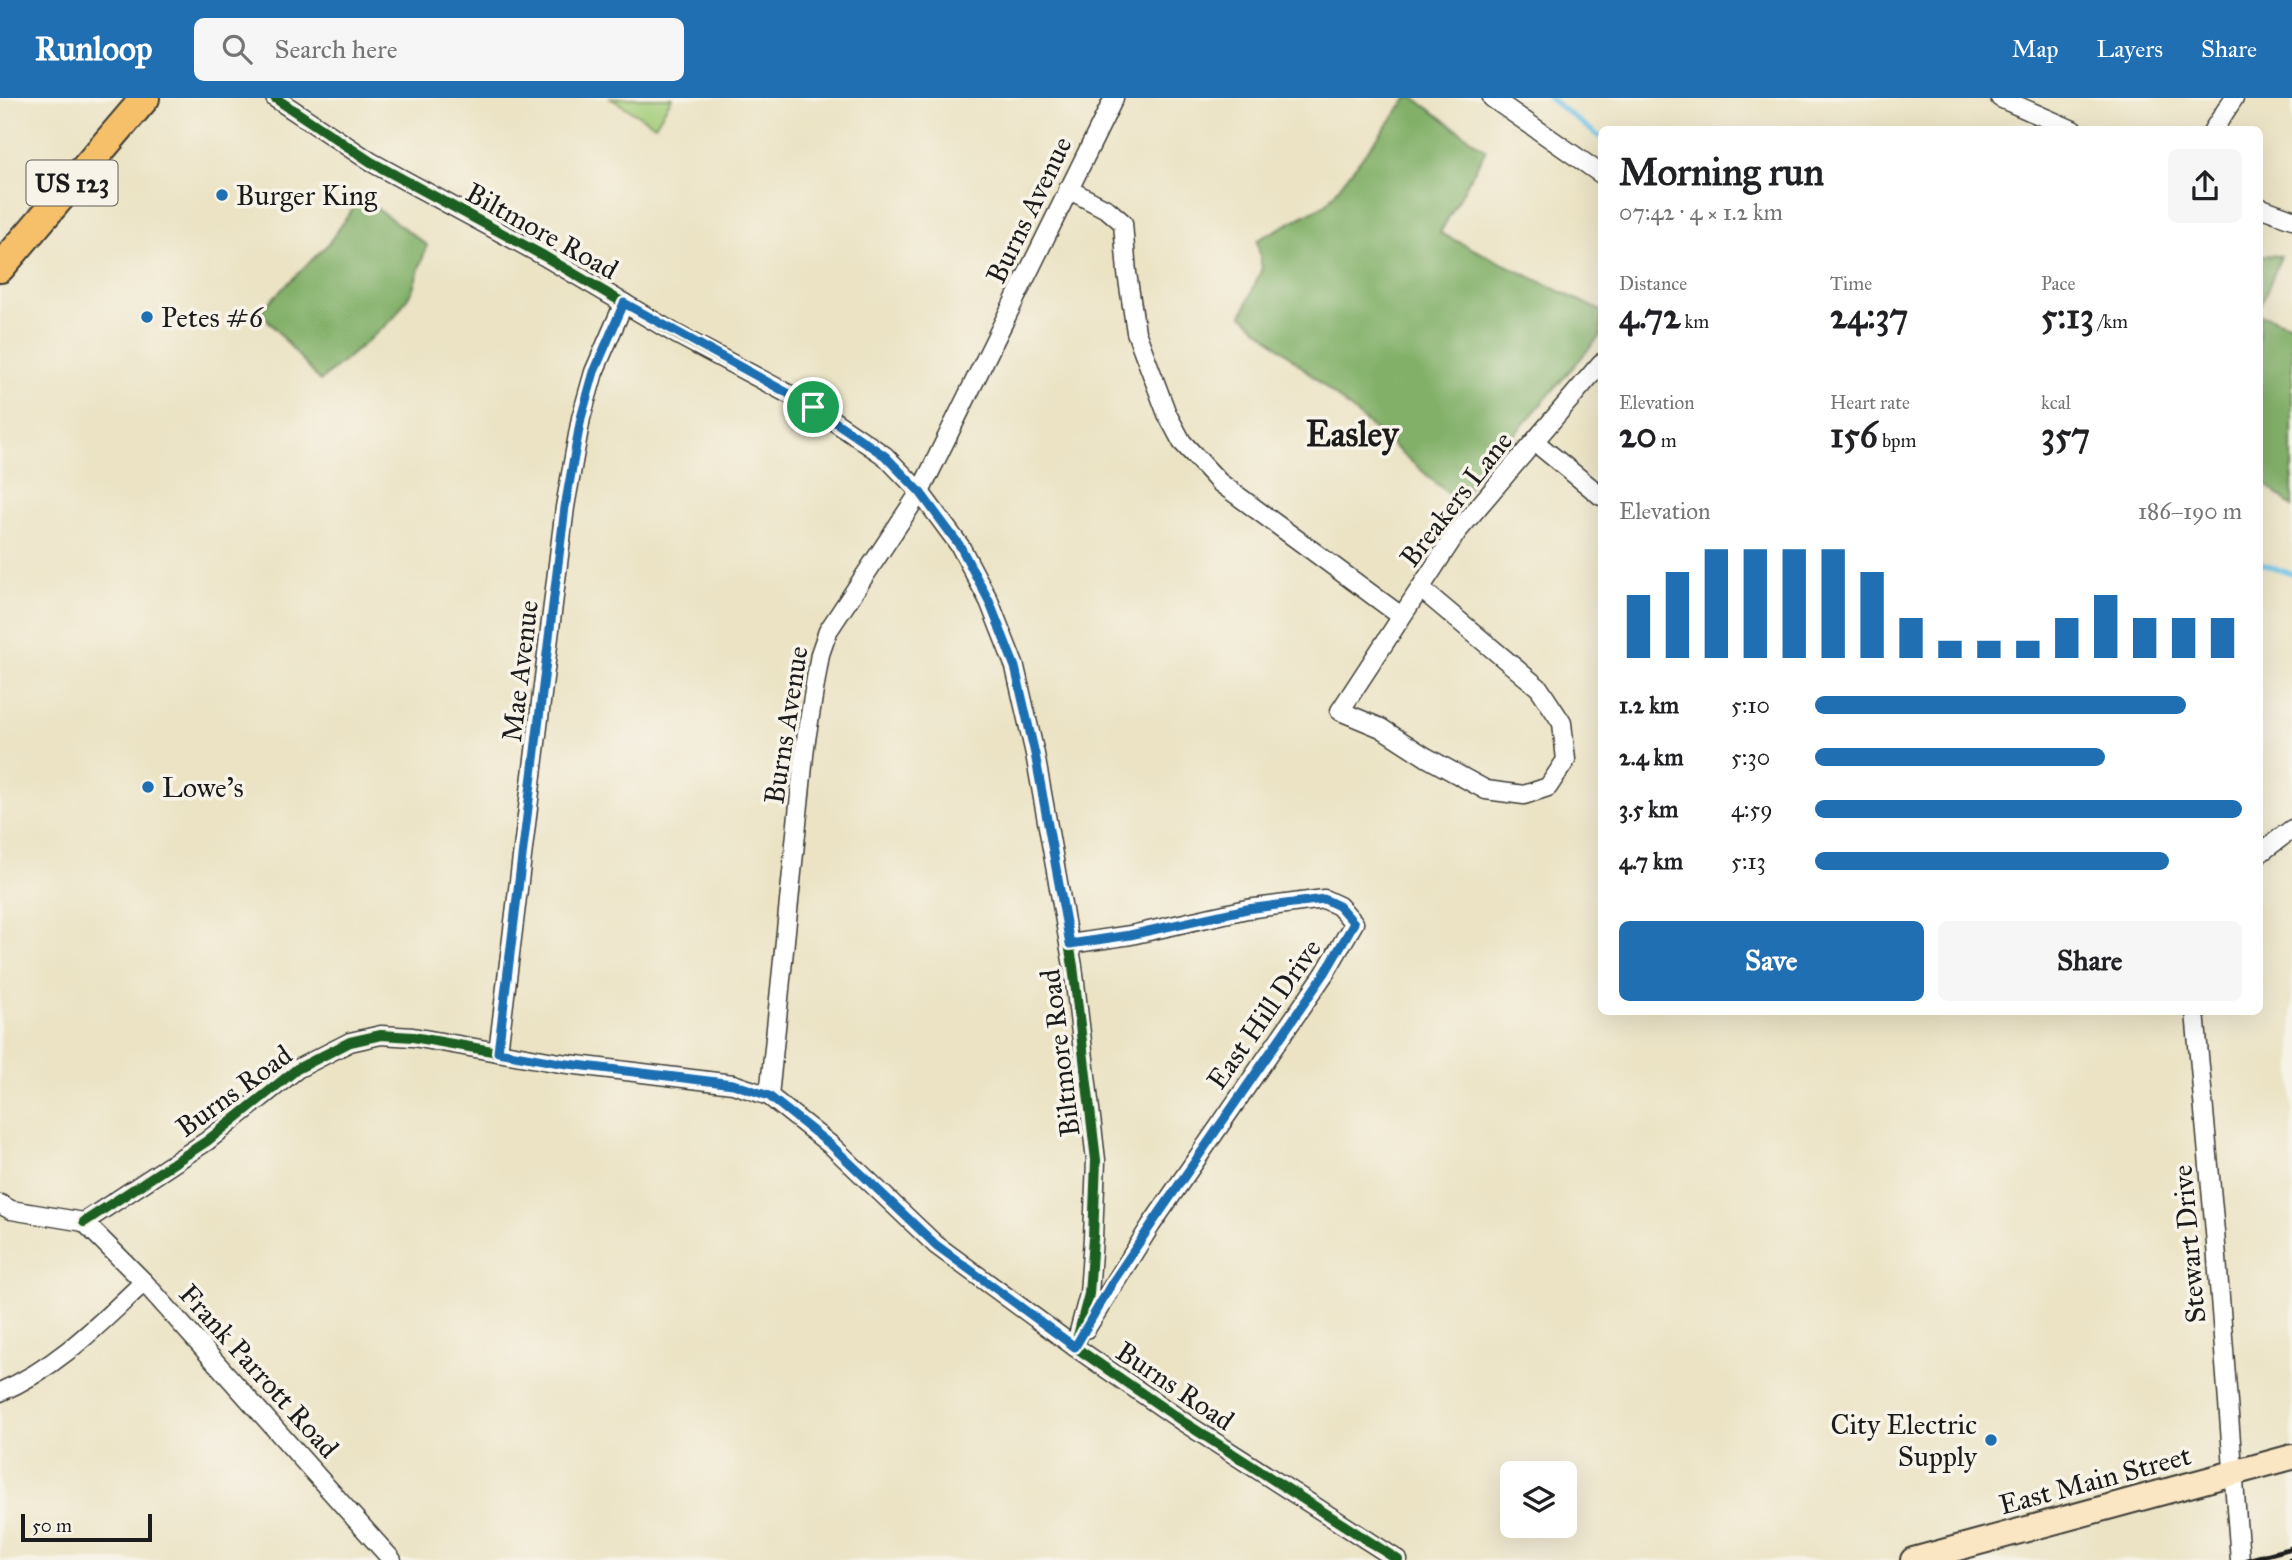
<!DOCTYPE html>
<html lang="en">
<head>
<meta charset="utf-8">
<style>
  :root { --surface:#fff; --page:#f6f6f6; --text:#202124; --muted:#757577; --accent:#1f6fb2 }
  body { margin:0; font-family:"IM FELL Great Primer",serif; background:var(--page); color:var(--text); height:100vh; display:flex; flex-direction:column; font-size:26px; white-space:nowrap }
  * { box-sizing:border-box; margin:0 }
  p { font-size:23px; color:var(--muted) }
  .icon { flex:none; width:38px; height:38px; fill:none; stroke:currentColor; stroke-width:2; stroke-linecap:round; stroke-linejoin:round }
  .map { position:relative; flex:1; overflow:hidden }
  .sheet { position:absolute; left:1598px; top:28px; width:665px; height:889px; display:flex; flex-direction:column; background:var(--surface); border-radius:10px; box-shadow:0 7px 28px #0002 }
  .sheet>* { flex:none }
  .buttons { position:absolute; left:1500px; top:1363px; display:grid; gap:14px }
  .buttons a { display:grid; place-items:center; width:77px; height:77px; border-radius:10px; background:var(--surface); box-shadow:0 7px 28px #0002; font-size:35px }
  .scale { position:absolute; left:21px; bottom:18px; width:131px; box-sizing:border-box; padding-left:7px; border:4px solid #1c1c1c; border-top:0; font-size:19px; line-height:24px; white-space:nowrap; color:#1c1c1c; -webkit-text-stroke:5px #f7f3e8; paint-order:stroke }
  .pin { position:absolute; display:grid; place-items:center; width:60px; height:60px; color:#fff; margin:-30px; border:4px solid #fff; border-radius:50%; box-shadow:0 2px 7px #0007 }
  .round { display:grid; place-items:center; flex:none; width:74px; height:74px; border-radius:10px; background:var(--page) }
  .summary { display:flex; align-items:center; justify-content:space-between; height:119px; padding:0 21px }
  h1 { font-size:38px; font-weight:800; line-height:52px }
  .metrics { display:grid; grid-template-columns:repeat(3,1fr); gap:10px; height:119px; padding:7px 21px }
  .metrics div { display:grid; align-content:center }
  .metrics b { font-size:35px; font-weight:800 }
  .metrics small { font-size:19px; font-weight:400 }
  .metrics p { font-size:19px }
  .chart { height:196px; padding:14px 21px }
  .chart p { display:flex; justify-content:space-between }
  .chart svg { width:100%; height:126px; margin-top:7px; stroke:var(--accent); stroke-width:6 }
  .primary-button { display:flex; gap:14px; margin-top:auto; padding:14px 21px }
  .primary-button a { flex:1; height:80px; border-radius:10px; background:var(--accent); color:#fff; font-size:28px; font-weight:800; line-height:80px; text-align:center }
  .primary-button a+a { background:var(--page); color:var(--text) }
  ul { padding:0 21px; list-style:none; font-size:23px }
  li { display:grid; grid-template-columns:112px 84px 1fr; align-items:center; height:52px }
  li i { height:18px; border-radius:9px; background:var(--accent) }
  header { display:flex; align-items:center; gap:42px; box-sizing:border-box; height:98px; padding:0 35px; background:var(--accent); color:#fff }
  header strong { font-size:33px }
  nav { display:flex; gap:38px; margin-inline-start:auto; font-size:24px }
  .search { width:490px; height:63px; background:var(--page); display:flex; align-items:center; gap:18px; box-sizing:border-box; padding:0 24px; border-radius:10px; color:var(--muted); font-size:26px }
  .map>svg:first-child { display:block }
  .green { fill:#a3cd79; stroke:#60744a; stroke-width:2 }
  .forest { fill:#82b069; stroke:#4f6642; stroke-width:2 }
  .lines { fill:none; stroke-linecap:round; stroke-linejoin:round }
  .stream { stroke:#6bc2e8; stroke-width:5 }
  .minor-casing { stroke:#3b3a35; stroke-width:21 }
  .secondary-casing { stroke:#3b3a35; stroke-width:28 }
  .trunk-casing { stroke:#3b3a35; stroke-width:32 }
  .minor { stroke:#fff; stroke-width:18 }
  .secondary { stroke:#fbe6c4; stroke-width:24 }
  .trunk { stroke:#f6c06b; stroke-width:28 }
  .rail { stroke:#1c1c1c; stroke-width:5 }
  .cycleway-casing { stroke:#f7f3e8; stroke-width:15 }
  .cycleway { stroke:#1b5e20; stroke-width:10 }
  .route-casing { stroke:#fff; stroke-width:14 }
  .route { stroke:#1f6fb2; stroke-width:9 }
  .poi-dot { fill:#1f6fb2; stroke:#f7f3e8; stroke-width:2.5 }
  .labels { text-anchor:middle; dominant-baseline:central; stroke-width:7; stroke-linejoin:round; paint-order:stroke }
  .shield { fill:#f7f3e8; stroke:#5e5c59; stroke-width:2 }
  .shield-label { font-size:26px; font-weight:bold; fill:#1c1c1c }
  .poi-label { font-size:28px; fill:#1c1c1c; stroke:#f7f3e8; text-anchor:start }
  .street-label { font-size:28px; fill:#1c1c1c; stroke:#f7f3e8 }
  .district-label { font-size:35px; font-weight:bold; fill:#1c1c1c; stroke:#f7f3e8 }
</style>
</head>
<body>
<header>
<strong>Runloop</strong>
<div class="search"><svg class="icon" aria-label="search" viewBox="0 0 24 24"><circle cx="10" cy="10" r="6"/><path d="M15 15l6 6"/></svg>Search here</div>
<nav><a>Map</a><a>Layers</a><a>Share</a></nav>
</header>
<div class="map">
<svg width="2292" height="1462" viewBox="0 0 2292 1462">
  <rect width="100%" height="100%" fill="#f7f3e8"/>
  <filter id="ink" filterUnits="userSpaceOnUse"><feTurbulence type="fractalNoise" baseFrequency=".0143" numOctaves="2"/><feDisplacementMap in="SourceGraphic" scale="14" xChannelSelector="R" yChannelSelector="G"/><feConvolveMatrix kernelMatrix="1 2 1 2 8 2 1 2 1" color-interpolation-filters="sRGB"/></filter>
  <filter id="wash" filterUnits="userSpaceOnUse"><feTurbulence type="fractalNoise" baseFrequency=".00686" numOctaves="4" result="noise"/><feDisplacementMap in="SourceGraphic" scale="28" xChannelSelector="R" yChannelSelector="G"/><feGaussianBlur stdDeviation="1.57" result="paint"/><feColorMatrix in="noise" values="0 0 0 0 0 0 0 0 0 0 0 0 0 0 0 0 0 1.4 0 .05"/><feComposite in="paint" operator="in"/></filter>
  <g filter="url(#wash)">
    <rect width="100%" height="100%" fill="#ebe3c4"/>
    <path class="green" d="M610 0H672L655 27Z"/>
    <g class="forest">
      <path d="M1408 0H1414L1486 52 1440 135 1601 213V237L1457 403 1242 217 1262 170 1257 142 1326 106Z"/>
      <path d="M361 99 427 147 412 193 393 221 320 283 260 213 328 146Z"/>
      <path d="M2259 157 2281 158 2259 212Z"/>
      <path d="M2259 216 2292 227V409L2259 380Z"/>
    </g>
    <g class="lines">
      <g class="stream">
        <path d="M1549 0 1601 40"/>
        <path d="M2259 465 2292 476"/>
      </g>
    </g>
  </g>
  <g filter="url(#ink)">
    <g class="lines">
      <defs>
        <g id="minor">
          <path d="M275 0 371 64 544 158 676 236 813 309 885 358 920 394 960 448 989 503 1015 569 1035 656 1073 868 1096 1062 1093 1140 1089 1196 1075 1249"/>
          <path d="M1492 0 1601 76"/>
          <path d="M2000 0 2073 32"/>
          <path d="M2213 32 2234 0"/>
          <path d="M1068 91 1108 112 1123 125 1127 175 1136 234 1167 316 1182 344 1219 384 1401 518"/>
          <path d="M2259 109 2292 121"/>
          <path d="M1535 344 1601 398"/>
          <path d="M1420 490 1539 590 1562 625 1566 662 1548 689 1524 697 1486 692 1426 659 1381 630 1340 613 1457 434 1601 265"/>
          <path d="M2259 756 2292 731"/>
          <path d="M1070 846 1131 837 1247 811 1324 801 1339 808 1354 825 1325 875 1151 1127 1086 1231"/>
          <path d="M2195 914 2215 1134 2240 1462"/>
          <path d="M498 954 565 409 581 320 594 274 624 205"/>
          <path d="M769 998 805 648 820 556 828 533 920 394 1114 0"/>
          <path d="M0 1106 11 1112 84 1124"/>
          <path d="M84 1124 207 1043 297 971 350 944 381 937 413 939 560 965 733 986 769 998 832 1048 936 1147 1075 1249 1185 1325 1398 1462"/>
          <path d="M84 1124 144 1184 392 1462"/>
          <path d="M0 1294C57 1270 99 1226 144 1184"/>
        </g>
        <path id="secondary" d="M1913 1462 2292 1359"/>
        <path id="trunk" d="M0 170 145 0"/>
      </defs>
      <use href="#minor" class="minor-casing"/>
      <use href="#secondary" class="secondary-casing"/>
      <use href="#trunk" class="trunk-casing"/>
      <use href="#minor" class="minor"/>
      <use href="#secondary" class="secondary"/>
      <use href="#trunk" class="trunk"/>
      <g class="rail">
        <path d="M2247 1462 2292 1450"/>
        <path d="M2290 1462H2292"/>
      </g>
      <defs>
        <g id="cycleway">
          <path d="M275 0 371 64 544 158 676 236 813 309 885 358 920 394 960 448 989 503 1015 569 1035 656 1073 868 1096 1062 1093 1140 1089 1196 1075 1249"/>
          <path d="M84 1124 207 1043 297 971 350 944 381 937 413 939 560 965 733 986 769 998 832 1048 936 1147 1075 1249 1185 1325 1398 1462"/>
        </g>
      </defs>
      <use href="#cycleway" class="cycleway-casing"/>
      <use href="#cycleway" class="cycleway"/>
    </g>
  </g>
  <g class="lines" filter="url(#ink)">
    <defs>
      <path id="route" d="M624 205 813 309 885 358 920 394 960 448 989 503 1015 569 1035 656 1070 846 1130 837 1247 811 1324 801 1339 808 1354 825 1325 875 1151 1127 1112 1185 1075 1249 936 1147 832 1048 769 998 733 986 560 965 498 954 565 409 581 320 594 274Z"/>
    </defs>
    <use href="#route" class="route-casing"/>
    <use href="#route" class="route"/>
  </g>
  <g class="poi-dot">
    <circle cx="222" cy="97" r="7"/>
    <circle cx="147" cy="219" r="7"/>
    <circle cx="148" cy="689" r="7"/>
    <circle cx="1991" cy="1342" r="7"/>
  </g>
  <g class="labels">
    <rect class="shield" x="26.5" y="62.5" width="91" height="45" rx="5"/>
    <g class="shield-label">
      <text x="72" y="85">US 123</text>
    </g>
    <g class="poi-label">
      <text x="236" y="97">Burger King</text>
      <text x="161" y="219">Petes #6</text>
      <text x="162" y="689">Lowe's</text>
      <text x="1977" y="1326" text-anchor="end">City Electric<tspan x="1977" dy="32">Supply</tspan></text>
    </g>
    <g class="street-label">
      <text transform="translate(1029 112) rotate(-64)">Burns Avenue</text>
      <text transform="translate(542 133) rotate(29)">Biltmore Road</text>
      <text transform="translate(1456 401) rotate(-52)">Breakers Lane</text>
      <text transform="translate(520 573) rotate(-83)">Mae Avenue</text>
      <text transform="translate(786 627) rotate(-81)">Burns Avenue</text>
      <text transform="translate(1264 916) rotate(-55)">East Hill Drive</text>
      <text transform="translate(1060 955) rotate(-97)">Biltmore Road</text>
      <text transform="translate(234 993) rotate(-36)">Burns Road</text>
      <text transform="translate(2189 1146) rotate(-95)">Stewart Drive</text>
      <text transform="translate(259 1273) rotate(48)">Frank Parrott Road</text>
      <text transform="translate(1175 1288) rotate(34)">Burns Road</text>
      <text transform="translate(2095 1382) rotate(-15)">East Main Street</text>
    </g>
    <g class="district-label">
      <text x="1352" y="336">Easley</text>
    </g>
  </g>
</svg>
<div class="buttons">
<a><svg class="icon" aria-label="layers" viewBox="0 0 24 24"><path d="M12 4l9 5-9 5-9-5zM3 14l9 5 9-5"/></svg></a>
</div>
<div class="scale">50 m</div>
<div class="pin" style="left:813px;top:309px;background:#1e9e55"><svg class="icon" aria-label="arrive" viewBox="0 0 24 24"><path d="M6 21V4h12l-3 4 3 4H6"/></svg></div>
<section class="sheet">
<div class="summary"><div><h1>Morning run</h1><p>07:42 · 4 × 1.2 km</p></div><a class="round"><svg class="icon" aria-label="share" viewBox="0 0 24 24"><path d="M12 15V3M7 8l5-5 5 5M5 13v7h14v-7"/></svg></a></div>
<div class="metrics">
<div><p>Distance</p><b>4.72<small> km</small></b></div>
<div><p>Time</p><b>24:37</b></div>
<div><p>Pace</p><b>5:13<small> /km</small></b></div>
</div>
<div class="metrics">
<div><p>Elevation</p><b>20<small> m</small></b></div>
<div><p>Heart rate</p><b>156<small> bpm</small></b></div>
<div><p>kcal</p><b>357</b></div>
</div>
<div class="chart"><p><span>Elevation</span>186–190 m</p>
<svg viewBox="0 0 160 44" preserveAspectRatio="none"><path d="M5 44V22M15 44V14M25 44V6M35 44V6M45 44V6M55 44V6M65 44V14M75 44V30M85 44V38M95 44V38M105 44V38M115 44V30M125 44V22M135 44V30M145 44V30M155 44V30"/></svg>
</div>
<ul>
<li><b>1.2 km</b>5:10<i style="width:87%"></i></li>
<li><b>2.4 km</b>5:30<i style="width:68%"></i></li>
<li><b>3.5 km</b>4:59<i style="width:100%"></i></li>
<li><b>4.7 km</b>5:13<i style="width:83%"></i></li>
</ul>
<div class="primary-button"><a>Save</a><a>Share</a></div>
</section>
</div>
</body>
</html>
